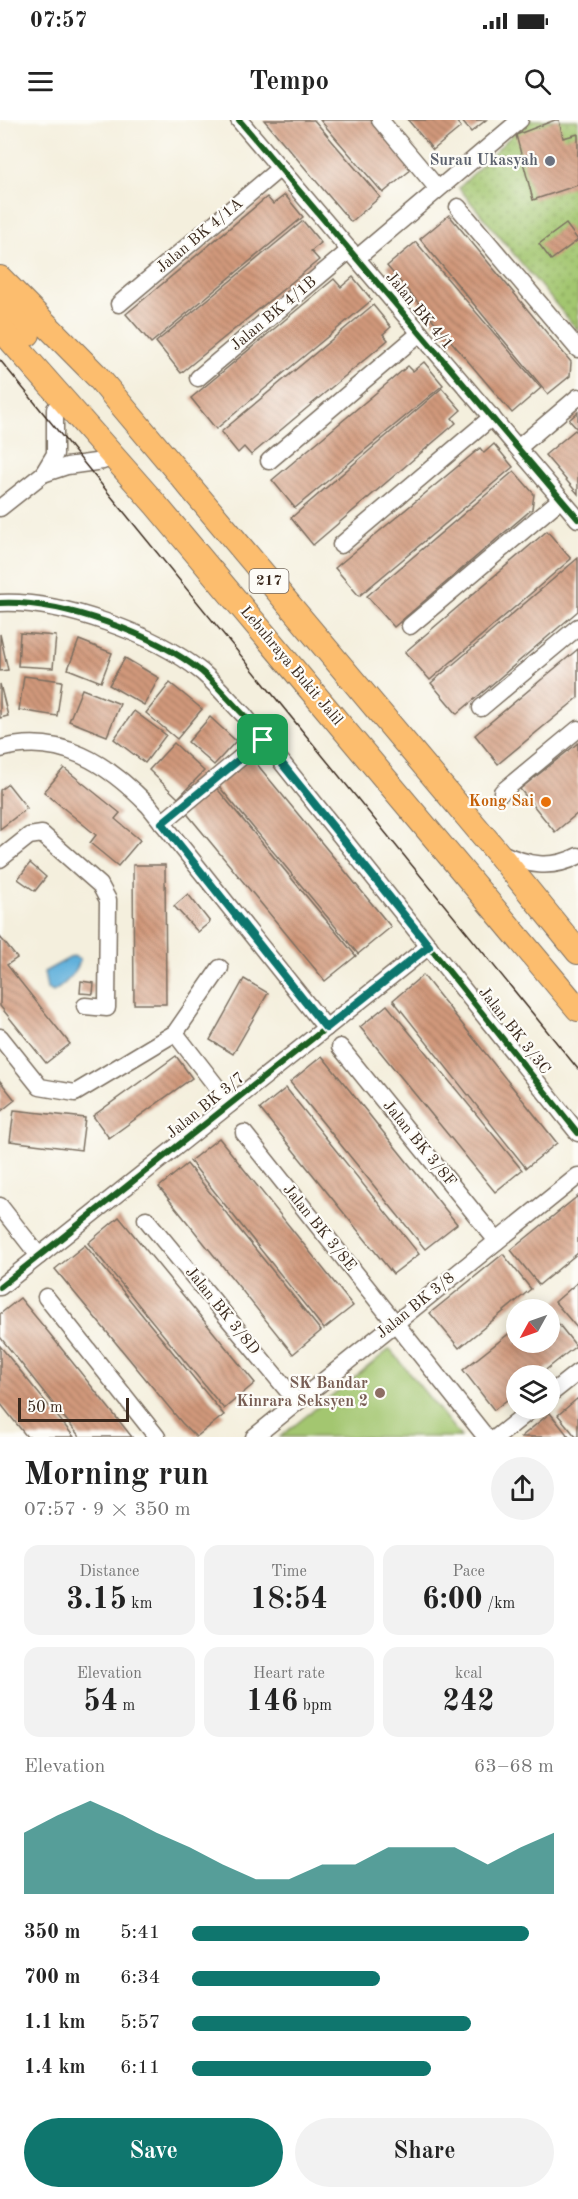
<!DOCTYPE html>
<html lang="en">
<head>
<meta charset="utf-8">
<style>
  :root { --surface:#fff; --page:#f2f2f2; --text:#222; --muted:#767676; --accent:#0f766e }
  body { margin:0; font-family:"Old Standard TT",serif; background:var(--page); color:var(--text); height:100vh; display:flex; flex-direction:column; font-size:22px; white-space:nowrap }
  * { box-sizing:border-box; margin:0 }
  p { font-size:20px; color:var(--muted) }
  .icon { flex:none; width:33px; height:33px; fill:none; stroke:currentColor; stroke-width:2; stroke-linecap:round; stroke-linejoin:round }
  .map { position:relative; height:1317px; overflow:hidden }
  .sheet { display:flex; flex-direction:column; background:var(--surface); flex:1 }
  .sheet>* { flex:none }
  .needle { width:39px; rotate:230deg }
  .buttons { position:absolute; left:506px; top:1179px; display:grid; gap:12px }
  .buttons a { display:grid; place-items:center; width:54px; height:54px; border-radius:50%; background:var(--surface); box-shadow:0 3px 15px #0003; font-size:30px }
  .scale { position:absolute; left:18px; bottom:15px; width:111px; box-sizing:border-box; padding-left:6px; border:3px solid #3b2a1e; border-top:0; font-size:16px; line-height:21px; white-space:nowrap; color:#3b2a1e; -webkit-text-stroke:4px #fdfcf7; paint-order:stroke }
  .pin { position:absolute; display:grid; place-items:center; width:51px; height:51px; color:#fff; margin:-26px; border-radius:12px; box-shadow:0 3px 9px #0006 }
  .round { display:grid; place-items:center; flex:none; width:63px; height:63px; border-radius:32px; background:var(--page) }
  .headline { display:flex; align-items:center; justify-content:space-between; height:102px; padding:0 24px }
  h1 { font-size:33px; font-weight:700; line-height:45px }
  .figures { display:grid; grid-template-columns:repeat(3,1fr); gap:9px; height:102px; padding:6px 24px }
  .figures div { display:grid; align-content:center; border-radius:15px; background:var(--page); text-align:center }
  .figures b { font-size:30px; font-weight:700 }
  .figures small { font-size:16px; font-weight:400 }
  .figures p { font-size:16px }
  .chart { height:168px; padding:12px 24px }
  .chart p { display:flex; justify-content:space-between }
  .chart svg { width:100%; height:108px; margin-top:6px; fill:var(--accent); opacity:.7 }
  .action { display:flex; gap:12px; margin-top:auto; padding:12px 24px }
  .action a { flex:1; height:69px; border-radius:36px; background:var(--accent); color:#fff; font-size:24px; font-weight:700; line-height:69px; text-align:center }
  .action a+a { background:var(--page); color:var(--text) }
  ul { padding:0 24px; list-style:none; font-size:20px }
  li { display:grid; grid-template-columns:96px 72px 1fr; align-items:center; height:45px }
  li i { height:15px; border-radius:8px; background:var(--accent) }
  .status { display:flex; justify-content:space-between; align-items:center; height:42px; padding:0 30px; background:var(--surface); direction:ltr }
  .status svg { height:16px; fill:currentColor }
  header { display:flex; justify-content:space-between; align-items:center; height:78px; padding:0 24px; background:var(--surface); font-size:27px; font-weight:700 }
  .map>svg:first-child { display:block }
  .park { fill:url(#park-dots); stroke:#6f7846; stroke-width:1.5 }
  .pitch { fill:#a3c66f; stroke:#6f7846; stroke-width:1.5 }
  .water { fill:#61b0db; stroke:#4e6d7c; stroke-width:1.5 }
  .building { fill:url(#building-back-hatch) }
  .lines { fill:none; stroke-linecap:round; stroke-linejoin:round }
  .minor-casing { stroke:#7c6f61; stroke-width:19 }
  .highway-casing { stroke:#7c6f61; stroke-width:26 }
  .minor { stroke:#fff; stroke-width:16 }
  .highway { stroke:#fcbd6e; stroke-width:24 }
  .tram { stroke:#3b2a1e; stroke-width:1.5 }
  .cycleway-casing { stroke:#fdfcf7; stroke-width:10 }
  .cycleway { stroke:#1b5e20; stroke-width:6 }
  .route-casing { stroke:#fff; stroke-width:12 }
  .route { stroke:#0f766e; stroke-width:8 }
  .worship-dot { fill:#6b7280; stroke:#fdfcf7; stroke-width:2 }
  .food-dot { fill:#e8710a; stroke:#fdfcf7; stroke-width:2 }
  .education-dot { fill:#8d6e63; stroke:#fdfcf7; stroke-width:2 }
  .labels { text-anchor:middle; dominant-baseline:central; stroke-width:4.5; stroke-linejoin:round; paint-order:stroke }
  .shield { fill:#fdfcf7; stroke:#75695f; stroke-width:1.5 }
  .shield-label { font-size:15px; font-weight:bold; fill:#3b2a1e }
  .worship-label { font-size:16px; font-weight:bold; fill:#5b616d; stroke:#fdfcf7; text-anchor:end }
  .street-label { font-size:16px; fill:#3b2a1e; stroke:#fdfcf7 }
  .food-label { font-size:16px; font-weight:bold; fill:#c56008; stroke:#fdfcf7; text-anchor:end }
  .education-label { font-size:16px; font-weight:bold; fill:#785e54; stroke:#fdfcf7; text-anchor:end }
</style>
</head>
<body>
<div class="status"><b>07:57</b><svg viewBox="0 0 49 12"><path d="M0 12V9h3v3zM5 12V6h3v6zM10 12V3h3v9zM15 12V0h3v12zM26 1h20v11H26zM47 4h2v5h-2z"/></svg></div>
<header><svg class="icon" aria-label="menu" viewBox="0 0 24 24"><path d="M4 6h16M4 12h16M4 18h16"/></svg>Tempo<svg class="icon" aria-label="search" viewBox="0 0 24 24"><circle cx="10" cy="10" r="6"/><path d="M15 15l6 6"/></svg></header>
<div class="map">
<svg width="578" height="1317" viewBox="0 0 578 1317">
  <defs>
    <pattern id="park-dots" width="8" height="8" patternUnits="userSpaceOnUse" patternTransform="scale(1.5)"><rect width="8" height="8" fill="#a3c66f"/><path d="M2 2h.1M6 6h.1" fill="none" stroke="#86a15b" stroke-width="1.8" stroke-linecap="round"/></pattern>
    <pattern id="building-back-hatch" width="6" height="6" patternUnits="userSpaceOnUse" patternTransform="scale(1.5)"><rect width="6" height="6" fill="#d1997b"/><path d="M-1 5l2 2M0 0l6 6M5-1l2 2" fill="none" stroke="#ab7d64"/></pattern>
  </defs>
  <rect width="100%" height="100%" fill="#fdfcf7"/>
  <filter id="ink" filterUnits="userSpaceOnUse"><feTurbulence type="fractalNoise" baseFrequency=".0167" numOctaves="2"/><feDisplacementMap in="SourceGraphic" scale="12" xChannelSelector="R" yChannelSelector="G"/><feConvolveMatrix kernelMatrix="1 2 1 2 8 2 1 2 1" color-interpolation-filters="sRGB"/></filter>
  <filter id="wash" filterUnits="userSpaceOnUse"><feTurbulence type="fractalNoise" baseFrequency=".008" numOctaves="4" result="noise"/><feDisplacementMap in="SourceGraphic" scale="24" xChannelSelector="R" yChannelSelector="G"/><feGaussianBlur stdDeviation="1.35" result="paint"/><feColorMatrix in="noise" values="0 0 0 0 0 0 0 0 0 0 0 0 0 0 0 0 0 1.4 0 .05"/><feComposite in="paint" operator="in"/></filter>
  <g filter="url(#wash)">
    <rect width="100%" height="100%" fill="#f4efdd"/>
    <path class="park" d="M527 0H578V211L459 68Z"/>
    <path class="pitch" d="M390 1229 461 1317H280Z"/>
    <path class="water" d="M73 836 80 839C79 851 63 866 53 872L47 869 44 852Z"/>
    <g id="blocks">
      <g class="building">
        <path d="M264 0H314L380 77 351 102Z"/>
        <path d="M320 0H372L413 48 383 73Z"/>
        <path d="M408 0H455L461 7 433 30Z"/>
        <path d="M461 0H486L471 12Z"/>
        <path d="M555 0H559L563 18 578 14V65L533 80 516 15Z"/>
        <path d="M285 75 303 97 151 223 126 194 267 77 273 84Z"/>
        <path d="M449 95 571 242 570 256 548 274 420 119Z"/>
        <path d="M303 101 321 123 311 131 319 140 181 253 156 222Z"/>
        <path d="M566 104 578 120 551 140 539 124Z"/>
        <path d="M416 122 541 268 512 293 387 146Z"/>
        <path d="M353 157 372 180 216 309 191 278 334 159 341 167Z"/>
        <path d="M373 185 391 207 383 214 388 220 251 335 244 327 238 333 221 312Z"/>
        <path d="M424 242 443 265 295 388 272 360 408 246 413 251Z"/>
        <path d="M442 268 461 290 452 298 456 303 313 425 291 398Z"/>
        <path d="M578 292V310L569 300Z"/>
        <path d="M575 310 578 313V374L545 335Z"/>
        <path d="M494 324 513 347 359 476 335 448 480 328 484 333Z"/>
        <path d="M514 351 534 374 532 389 394 507 367 476Z"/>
        <path d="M547 411 571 439 430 560 405 532Z"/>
        <path d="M578 438V491L457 594 431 563Z"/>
        <path d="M20 513 56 516 53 548 18 546Z"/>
        <path d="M0 514 8 550 0 551Z"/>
        <path d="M79 520 112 533 101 562 68 549Z"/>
        <path d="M578 529V578L498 644 475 615Z"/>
        <path d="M125 538 159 558 144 585 109 565Z"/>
        <path d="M24 556 62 561 57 596 19 590Z"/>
        <path d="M170 563 202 589 177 619 146 593Z"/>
        <path d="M0 564 8 596 0 598Z"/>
        <path d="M82 569 120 584 107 616 69 601Z"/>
        <path d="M134 591 166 615 145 643 114 619Z"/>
        <path d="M210 597 236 621 214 645 188 622Z"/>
        <path d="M174 623 204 651 178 678 149 650Z"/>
        <path d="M578 623V693L555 712 520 669Z"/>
        <path d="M251 637 391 807 358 834 217 664Z"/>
        <path d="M64 648 120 693 115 699 140 720 118 746 90 723 96 715 44 672Z"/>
        <path d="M8 664 27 688 0 709V670Z"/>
        <path d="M214 665 356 836 325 861 184 690Z"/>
        <path d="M30 743 46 757 35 771 18 759Z"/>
        <path d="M133 745H165L166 884H134Z"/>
        <path d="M188 774 210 802 198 812 174 786Z"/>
        <path d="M0 817 17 838 7 845 70 924 46 943 0 886Z"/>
        <path d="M423 855 557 1023 526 1048 393 880Z"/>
        <path d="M244 859 268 873 233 934 210 920Z"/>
        <path d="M81 861 94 863 93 874 80 873Z"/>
        <path d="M387 885 522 1050 495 1072 360 907Z"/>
        <path d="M176 936 192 958 109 1018 93 996Z"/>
        <path d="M322 936 457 1104 425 1129 290 962Z"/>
        <path d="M0 961 15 980 0 992Z"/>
        <path d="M286 968 419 1134 393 1154 260 989Z"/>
        <path d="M14 990 85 998 81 1030 10 1021Z"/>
        <path d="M219 1018 353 1186 324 1209 190 1041Z"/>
        <path d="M187 1044 321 1211 293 1234 159 1067Z"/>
        <path d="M578 1076V1133L539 1165 511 1130Z"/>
        <path d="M119 1097 255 1263 224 1289 88 1123Z"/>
        <path d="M85 1125 224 1295 196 1317 182 1303 55 1149Z"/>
        <path d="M503 1134 531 1169 459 1228 430 1193Z"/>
        <path d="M578 1162V1209L555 1182Z"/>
        <path d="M20 1178 49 1213 132 1317H80L55 1286 0 1217V1194Z"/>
        <path d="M549 1192 576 1226 538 1256H516V1273L494 1290 463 1250 516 1208V1222H549Z"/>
        <path d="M0 1226 62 1302 74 1317H27L0 1283Z"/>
        <path d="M578 1278V1317H576L558 1295Z"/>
        <path d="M550 1293 569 1317H521Z"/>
      </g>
    </g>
  </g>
  <g filter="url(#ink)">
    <use href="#blocks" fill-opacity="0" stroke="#7c6f61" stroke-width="1.5"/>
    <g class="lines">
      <defs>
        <g id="minor">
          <path d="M239 0 578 399"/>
          <path d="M380 0 438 69"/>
          <path d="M458 87 578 229"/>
          <path d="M357 138 520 0"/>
          <path d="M119 184 280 48"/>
          <path d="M198 258 350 130"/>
          <path d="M518 328 578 277"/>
          <path d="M269 341 420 213"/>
          <path d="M43 354 55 334V289"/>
          <path d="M0 388 43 354 67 346 103 341"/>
          <path d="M341 425 492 297"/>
          <path d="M0 483C61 480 155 514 202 552 217 565 230 581 244 595L578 1013"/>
          <path d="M410 506 561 379"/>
          <path d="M481 588 578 507"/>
          <path d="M0 629C60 612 108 644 149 686L326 908"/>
          <path d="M502 672 578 609"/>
          <path d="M162 703 263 619"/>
          <path d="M501 733C527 745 551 750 578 736"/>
          <path d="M0 739 29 716 42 714 100 765 108 780 107 888 85 886"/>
          <path d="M175 913 230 984"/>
          <path d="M0 917 40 967 75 973 175 913 220 848"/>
          <path d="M340 927 497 1121"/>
          <path d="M244 1013 486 1317"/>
          <path d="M0 1086 39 1136"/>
          <path d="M146 1099 297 1282"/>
          <path d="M0 1167 429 826"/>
          <path d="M46 1177 157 1317"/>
          <path d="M549 1275 578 1252"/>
          <path d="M254 1317 578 1056"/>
          <path d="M497 1317 533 1288"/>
        </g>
        <g id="highway">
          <path d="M0 158 97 256 497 732 578 832"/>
          <path d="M0 186 28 214"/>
          <path d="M0 208 156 385 578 889"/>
        </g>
      </defs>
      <use href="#minor" class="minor-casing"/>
      <use href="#highway" class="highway-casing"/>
      <use href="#minor" class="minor"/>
      <use href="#highway" class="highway"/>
      <path class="tram" d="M0 240 578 949"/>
      <defs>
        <g id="cycleway">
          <path d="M239 0 578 399"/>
          <path d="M0 483C61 480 155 514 202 552 217 565 230 581 244 595L578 1013"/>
          <path d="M0 1167 429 826"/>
        </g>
      </defs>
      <use href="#cycleway" class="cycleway-casing"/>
      <use href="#cycleway" class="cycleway"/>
    </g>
  </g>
  <g class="lines" filter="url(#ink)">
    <defs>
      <path id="route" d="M263 620 429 826 326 908 162 703Z"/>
    </defs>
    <use href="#route" class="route-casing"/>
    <use href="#route" class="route"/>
  </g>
  <circle class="worship-dot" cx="550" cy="41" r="6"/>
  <circle class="food-dot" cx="546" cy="682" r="6"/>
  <circle class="education-dot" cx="380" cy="1273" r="6"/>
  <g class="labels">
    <rect class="shield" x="249.5" y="449" width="39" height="24" rx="4.5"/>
    <g class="shield-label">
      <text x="269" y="461">217</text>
    </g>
    <g class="worship-label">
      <text x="538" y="41">Surau Ukasyah</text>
    </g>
    <g class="street-label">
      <text transform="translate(200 116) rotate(-40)">Jalan BK 4/1A</text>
      <text transform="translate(419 191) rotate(50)">Jalan BK 4/1</text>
      <text transform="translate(274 194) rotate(-40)">Jalan BK 4/1B</text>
      <text transform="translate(291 546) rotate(50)">Lebuhraya Bukit Jalil</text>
      <text transform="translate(514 911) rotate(52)">Jalan BK 3/3C</text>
      <text transform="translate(206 986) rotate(-39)">Jalan BK 3/7</text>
      <text transform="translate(419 1024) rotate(51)">Jalan BK 3/8F</text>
      <text transform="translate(319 1108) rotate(51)">Jalan BK 3/8E</text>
      <text transform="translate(416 1186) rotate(-39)">Jalan BK 3/8</text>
      <text transform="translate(222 1191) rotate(51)">Jalan BK 3/8D</text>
    </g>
    <g class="food-label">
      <text x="534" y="682">Kong Sai</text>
    </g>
    <g class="education-label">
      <text x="368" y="1264">SK Bandar<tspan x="368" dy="18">Kinrara Seksyen 2</tspan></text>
    </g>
  </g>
</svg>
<div class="buttons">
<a><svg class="needle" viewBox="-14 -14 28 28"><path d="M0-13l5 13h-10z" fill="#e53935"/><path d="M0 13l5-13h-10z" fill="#767676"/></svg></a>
<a><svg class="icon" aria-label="layers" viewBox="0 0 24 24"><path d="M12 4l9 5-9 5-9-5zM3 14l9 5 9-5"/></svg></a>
</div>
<div class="scale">50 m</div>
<div class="pin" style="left:263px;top:620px;background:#1e9e55"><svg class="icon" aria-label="arrive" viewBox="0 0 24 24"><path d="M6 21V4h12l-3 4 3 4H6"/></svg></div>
</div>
<section class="sheet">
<div class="headline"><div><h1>Morning run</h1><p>07:57 · 9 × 350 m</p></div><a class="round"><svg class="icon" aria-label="share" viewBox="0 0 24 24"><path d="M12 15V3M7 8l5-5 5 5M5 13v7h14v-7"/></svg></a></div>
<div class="figures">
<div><p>Distance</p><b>3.15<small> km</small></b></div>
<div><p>Time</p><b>18:54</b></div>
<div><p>Pace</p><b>6:00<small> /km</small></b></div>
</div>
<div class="figures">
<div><p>Elevation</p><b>54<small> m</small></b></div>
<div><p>Heart rate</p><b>146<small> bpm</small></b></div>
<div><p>kcal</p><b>242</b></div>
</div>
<div class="chart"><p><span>Elevation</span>63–68 m</p>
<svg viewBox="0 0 160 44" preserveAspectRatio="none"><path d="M0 44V19L10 12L20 6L30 12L40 19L50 25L60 32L70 38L80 38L90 32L100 32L110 25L120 25L130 25L140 32L150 25L160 19V44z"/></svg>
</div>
<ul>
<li><b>350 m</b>5:41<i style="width:93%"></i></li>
<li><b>700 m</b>6:34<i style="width:52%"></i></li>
<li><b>1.1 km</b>5:57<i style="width:77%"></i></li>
<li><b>1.4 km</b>6:11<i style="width:66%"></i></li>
</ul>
<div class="action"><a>Save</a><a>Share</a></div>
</section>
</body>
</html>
